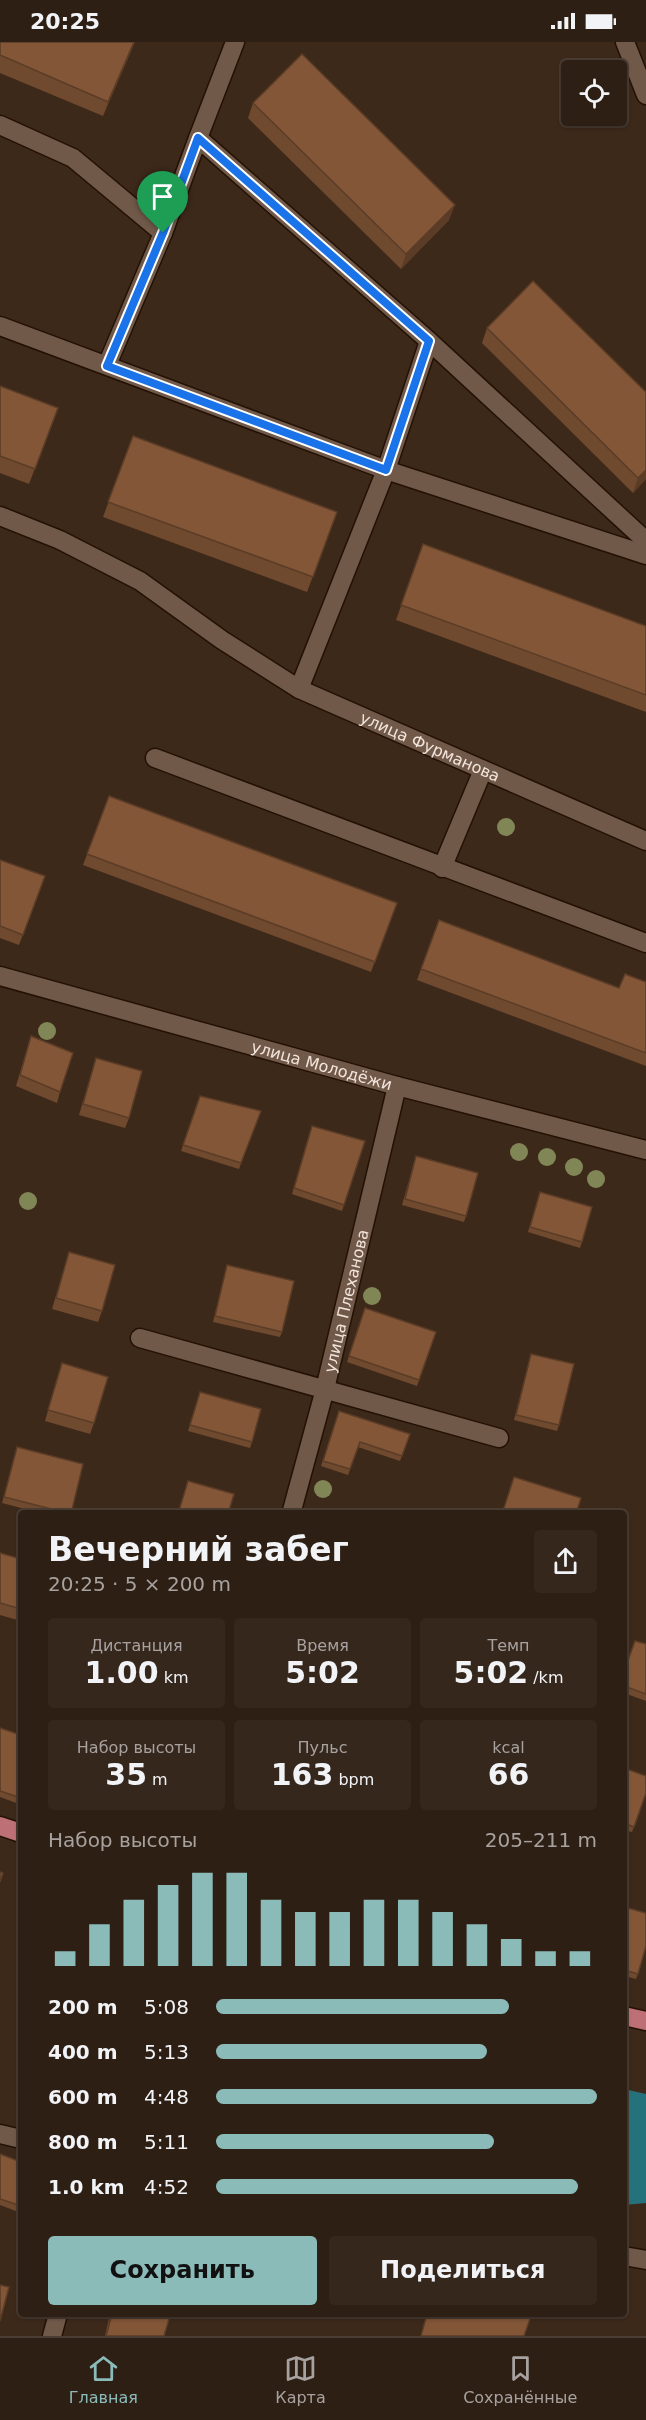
<!DOCTYPE html>
<html lang="ru">
<head>
<meta charset="utf-8">
<style>
  :root { --surface:#2e1f14; --page:#36271d; --text:#f1f3f6; --muted:#a7a2a0; --line:#493d34; --accent:#8bbbb9 }
  body { margin:0; font-family:"DejaVu Sans",sans-serif; background:var(--page); color:var(--text); height:100vh; display:flex; flex-direction:column; font-size:22px; white-space:nowrap }
  * { box-sizing:border-box; margin:0 }
  p { font-size:20px; color:var(--muted) }
  .icon { flex:none; width:33px; height:33px; fill:none; stroke:currentColor; stroke-width:2; stroke-linecap:round; stroke-linejoin:round }
  .map { position:relative; flex:1; overflow:hidden }
  .panel { position:absolute; left:18px; top:1468px; width:609px; height:807px; display:flex; flex-direction:column; background:var(--surface); border-radius:6px; box-shadow:0 2px 4px #0004,0 0 0 2px var(--line) }
  .panel>* { flex:none }
  .buttons { position:absolute; left:561px; top:18px; display:grid; gap:12px }
  .buttons a { display:grid; place-items:center; width:66px; height:66px; border-radius:6px; background:var(--surface); box-shadow:0 2px 4px #0004,0 0 0 2px var(--line); font-size:30px }
  .pin { position:absolute; display:grid; place-items:center; width:51px; height:51px; color:#fff; margin:-62px -26px; border-radius:50% 50% 50% 0; rotate:-45deg; box-shadow:0 0 6px #0007 }
  .pin .icon { rotate:45deg }
  .round { display:grid; place-items:center; flex:none; width:63px; height:63px; border-radius:6px; background:var(--page) }
  .overview { display:flex; align-items:center; justify-content:space-between; height:102px; padding:0 30px }
  h1 { font-size:33px; font-weight:800; line-height:45px }
  .metrics { display:grid; grid-template-columns:repeat(3,1fr); gap:9px; height:102px; padding:6px 30px }
  .metrics div { display:grid; align-content:center; border-radius:6px; background:var(--page); text-align:center }
  .metrics b { font-size:30px; font-weight:800 }
  .metrics small { font-size:16px; font-weight:400 }
  .metrics p { font-size:16px }
  .chart { height:168px; padding:12px 30px }
  .chart p { display:flex; justify-content:space-between }
  .chart svg { width:100%; height:108px; margin-top:6px; stroke:var(--accent); stroke-width:6 }
  .cta { display:flex; gap:12px; margin-top:auto; padding:12px 30px }
  .cta a { flex:1; height:69px; border-radius:6px; background:var(--accent); color:#111; font-size:24px; font-weight:800; line-height:69px; text-align:center }
  .cta a+a { background:var(--page); color:var(--text) }
  ul { padding:0 30px; list-style:none; font-size:20px }
  li { display:grid; grid-template-columns:96px 72px 1fr; align-items:center; height:45px }
  li i { height:15px; border-radius:8px; background:var(--accent) }
  .status { display:flex; justify-content:space-between; align-items:center; height:42px; padding:0 30px; background:var(--surface); direction:ltr }
  .status svg { height:16px; fill:currentColor }
  .menu { display:flex; justify-content:space-around; align-items:center; height:84px; border-top:2px solid var(--line); background:var(--surface); font-size:16px; color:var(--muted) }
  .menu a { display:grid; justify-items:center; gap:3px }
  .menu .on { color:var(--accent) }
  .map>svg:first-child { display:block }
  .water { fill:#26727c }
  .lines { fill:none; stroke-linecap:round; stroke-linejoin:round }
  .minor-casing { stroke:#231104; stroke-width:21 }
  .major-casing { stroke:#231104; stroke-width:21 }
  .minor { stroke:#71594a; stroke-width:18 }
  .major { stroke:#bd7075; stroke-width:18 }
  .tree { fill:#818656 }
  .wall { fill:#704a2f }
  .shaded-wall { fill:#5b3c26 }
  .building { fill:#825637; stroke:#5b3c26; stroke-width:1.5 }
  .route-casing { stroke:#fff; stroke-width:12 }
  .route { stroke:#1a73e8; stroke-width:8 }
  .labels { text-anchor:middle; dominant-baseline:central; stroke-width:4.5; stroke-linejoin:round; paint-order:stroke }
  .street-label { font-size:16px; fill:#f3e5dc; stroke:#1d140d }
</style>
</head>
<body>
<div class="status"><b>20:25</b><svg viewBox="0 0 49 12"><path d="M0 12V9h3v3zM5 12V6h3v6zM10 12V3h3v9zM15 12V0h3v12zM26 1h20v11H26zM47 4h2v5h-2z"/></svg></div>
<div class="map">
<svg width="646" height="2294" viewBox="0 0 646 2294">
  <rect width="100%" height="100%" fill="#3d291a"/>
  <path class="water" d="M624 2047 646 2052V2161L624 2163Z"/>
  <g class="lines">
    <defs>
      <g id="minor">
        <path d="M235 0 198 96 429 299 646 499"/>
        <path d="M625 0 646 53"/>
        <path d="M0 83 73 116 163 191"/>
        <path d="M0 284 386 428 646 513"/>
        <path d="M107 323 163 191 198 96"/>
        <path id="s1" d="M0 474 60 498 140 539 222 598 299 647 646 799"/>
        <path d="M299 647 386 428 429 299"/>
        <path d="M155 716 646 901"/>
        <path d="M442 826 483 728"/>
        <path id="s2" d="M0 934 397 1044 646 1108"/>
        <path d="M140 1296 499 1396"/>
        <path id="s3" d="M291 1472 325 1347 397 1044"/>
        <path d="M0 2092 21 2097"/>
        <path d="M624 2214 646 2218"/>
        <path d="M52 2294 58 2272"/>
      </g>
      <g id="major">
        <path d="M0 1784 21 1791"/>
        <path d="M624 1974 646 1979"/>
      </g>
    </defs>
    <use href="#minor" class="minor-casing"/>
    <use href="#major" class="major-casing"/>
    <use href="#minor" class="minor"/>
    <use href="#major" class="major"/>
  </g>
  <g class="tree">
    <circle cx="506" cy="785" r="9"/>
    <circle cx="47" cy="989" r="9"/>
    <circle cx="519" cy="1110" r="9"/>
    <circle cx="547" cy="1115" r="9"/>
    <circle cx="574" cy="1125" r="9"/>
    <circle cx="596" cy="1137" r="9"/>
    <circle cx="28" cy="1159" r="9"/>
    <circle cx="372" cy="1254" r="9"/>
    <circle cx="323" cy="1447" r="9"/>
  </g>
  <g class="wall">
    <path d="M0 0H135L103 74 0 31Z"/>
    <path d="M253 61 449 178 401 227 248 76Z"/>
    <path d="M487 286 646 437 633 451 482 301Z"/>
    <path d="M0 344 58 366 29 442 0 431Z"/>
    <path d="M133 394 337 470 307 550 103 475Z"/>
    <path d="M423 502 646 584V670L396 578Z"/>
    <path d="M109 754 397 861 371 930 83 823Z"/>
    <path d="M0 818 45 834 19 903 0 896Z"/>
    <path d="M439 878 619 946 646 940V1024L417 938Z"/>
    <path d="M31 994 60 1050 57 1061 16 1044Z"/>
    <path d="M96 1016 129 1076 125 1086 79 1073Z"/>
    <path d="M200 1054 261 1069 239 1127 181 1109Z"/>
    <path d="M310 1089 365 1099 342 1169 292 1152Z"/>
    <path d="M416 1114 466 1174 464 1180 402 1163Z"/>
    <path d="M538 1156 582 1200 580 1206 528 1190Z"/>
    <path d="M69 1210 102 1269 98 1280 52 1267Z"/>
    <path d="M227 1223 282 1290 280 1295 213 1280Z"/>
    <path d="M365 1266 436 1290 417 1344 347 1320Z"/>
    <path d="M531 1312 559 1383 557 1389 514 1378Z"/>
    <path d="M62 1321 94 1381 90 1392 45 1379Z"/>
    <path d="M200 1350 252 1400 250 1406 188 1389Z"/>
    <path d="M339 1369 410 1392 400 1419 358 1405 348 1433 321 1424Z"/>
    <path d="M17 1405 71 1472H44L2 1461Z"/>
    <path d="M0 1511 21 1517V1579L0 1573Z"/>
    <path d="M646 1602V1659L624 1651V1629Z"/>
    <path d="M0 1686 21 1693V1757L19 1762 0 1755Z"/>
    <path d="M624 1726 646 1751 632 1790 624 1788Z"/>
    <path d="M624 1865 638 1932 636 1937 624 1934Z"/>
    <path d="M21 2034V2046H18Z"/>
    <path d="M0 2112 21 2120V2171L0 2163Z"/>
    <path d="M110 2272H158L164 2294H105Z"/>
  </g>
  <g class="shaded-wall">
    <path d="M134 0H135L103 74 108 60Z"/>
    <path d="M455 163 449 178 401 227 406 212Z"/>
    <path d="M646 428V437L633 451 638 436Z"/>
  </g>
  <g class="building">
    <path d="M0 0H134L108 60 0 13Z"/>
    <path d="M302 12 455 163 406 212 253 61Z"/>
    <path d="M533 239 646 350V428L638 436 487 286Z"/>
    <path d="M0 344 58 366 35 427 0 414Z"/>
    <path d="M133 394 337 470 313 535 108 460Z"/>
    <path d="M423 502 646 584V653L401 563Z"/>
    <path d="M109 754 397 861 375 920 87 812Z"/>
    <path d="M0 818 45 834 23 893 0 884Z"/>
    <path d="M439 878 619 946 625 932 646 940V1011L421 927Z"/>
    <path d="M31 994 73 1011 60 1050 20 1033Z"/>
    <path d="M96 1016 142 1029 129 1076 83 1062Z"/>
    <path d="M200 1054 261 1069 241 1121 183 1103Z"/>
    <path d="M312 1084 365 1099 344 1163 294 1146Z"/>
    <path d="M416 1114 478 1131 466 1174 405 1157Z"/>
    <path d="M540 1150 592 1165 582 1200 530 1185Z"/>
    <path d="M69 1210 115 1223 102 1269 56 1256Z"/>
    <path d="M227 1223 294 1239 282 1290 215 1274Z"/>
    <path d="M365 1266 436 1290 419 1338 349 1314Z"/>
    <path d="M531 1312 574 1322 559 1383 516 1373Z"/>
    <path d="M62 1321 108 1335 94 1381 48 1368Z"/>
    <path d="M200 1350 261 1367 252 1400 190 1383Z"/>
    <path d="M339 1369 410 1392 402 1414 360 1400 350 1427 323 1419Z"/>
    <path d="M17 1405 83 1422 71 1472 4 1455Z"/>
    <path d="M514 1435 581 1456 576 1472H502Z"/>
    <path d="M188 1439 234 1452 228 1472H178Z"/>
    <path d="M0 1511 21 1517V1567L0 1561Z"/>
    <path d="M635 1599 646 1602V1652L624 1644V1629Z"/>
    <path d="M0 1686 21 1693V1756L0 1749Z"/>
    <path d="M624 1726 646 1734V1751L634 1785 624 1781Z"/>
    <path d="M0 1830 3 1831 0 1840Z"/>
    <path d="M624 1865 646 1871V1904L638 1932 624 1928Z"/>
    <path d="M0 2112 21 2120V2164L0 2157Z"/>
    <path d="M0 2243 9 2245 0 2279Z"/>
    <path d="M112 2272H158L169 2277 164 2294H106Z"/>
    <path d="M427 2272H527L531 2274 524 2294H421Z"/>
  </g>
  <g class="lines">
    <defs>
      <path id="route" d="M198 96 429 299 386 428 107 324 163 191Z"/>
    </defs>
    <use href="#route" class="route-casing"/>
    <use href="#route" class="route"/>
  </g>
  <g class="labels">
    <g class="street-label">
      <text stroke="none"><textPath href="#s1" startOffset="490">улица Фурманова</textPath></text>
      <text stroke="none"><textPath href="#s2" startOffset="334">улица Молодёжи</textPath></text>
      <text stroke="none"><textPath href="#s3" startOffset="220">улица Плеханова</textPath></text>
    </g>
  </g>
</svg>
<div class="buttons">
<a><svg class="icon" aria-label="locate" viewBox="0 0 24 24"><circle cx="12" cy="12" r="6"/><path d="M12 2v4M12 18v4M2 12h4M18 12h4"/></svg></a>
</div>
<div class="pin" style="left:163px;top:191px;background:#1e9e55"><svg class="icon" aria-label="arrive" viewBox="0 0 24 24"><path d="M6 21V4h12l-3 4 3 4H6"/></svg></div>
<section class="panel">
<div class="overview"><div><h1>Вечерний забег</h1><p>20:25 · 5 × 200 m</p></div><a class="round"><svg class="icon" aria-label="share" viewBox="0 0 24 24"><path d="M12 15V3M7 8l5-5 5 5M5 13v7h14v-7"/></svg></a></div>
<div class="metrics">
<div><p>Дистанция</p><b>1.00<small> km</small></b></div>
<div><p>Время</p><b>5:02</b></div>
<div><p>Темп</p><b>5:02<small> /km</small></b></div>
</div>
<div class="metrics">
<div><p>Набор высоты</p><b>35<small> m</small></b></div>
<div><p>Пульс</p><b>163<small> bpm</small></b></div>
<div><p>kcal</p><b>66</b></div>
</div>
<div class="chart"><p><span>Набор высоты</span>205–211 m</p>
<svg viewBox="0 0 160 44" preserveAspectRatio="none"><path d="M5 44V38M15 44V27M25 44V17M35 44V11M45 44V6M55 44V6M65 44V17M75 44V22M85 44V22M95 44V17M105 44V17M115 44V22M125 44V27M135 44V33M145 44V38M155 44V38"/></svg>
</div>
<ul>
<li><b>200 m</b>5:08<i style="width:77%"></i></li>
<li><b>400 m</b>5:13<i style="width:71%"></i></li>
<li><b>600 m</b>4:48<i style="width:100%"></i></li>
<li><b>800 m</b>5:11<i style="width:73%"></i></li>
<li><b>1.0 km</b>4:52<i style="width:95%"></i></li>
</ul>
<div class="cta"><a>Сохранить</a><a>Поделиться</a></div>
</section>
</div>
<nav class="menu">
<a class="on"><svg class="icon" aria-label="home" viewBox="0 0 24 24"><path d="M3 11l9-7 9 7M6 9v11h12V9"/></svg>Главная</a>
<a><svg class="icon" aria-label="map" viewBox="0 0 24 24"><path d="M3 6l6-2 6 2 6-2v14l-6 2-6-2-6 2zM9 4v14M15 6v14"/></svg>Карта</a>
<a><svg class="icon" aria-label="saved" viewBox="0 0 24 24"><path d="M7 4h10v16l-5-4-5 4z"/></svg>Сохранённые</a>
</nav>
</body>
</html>
